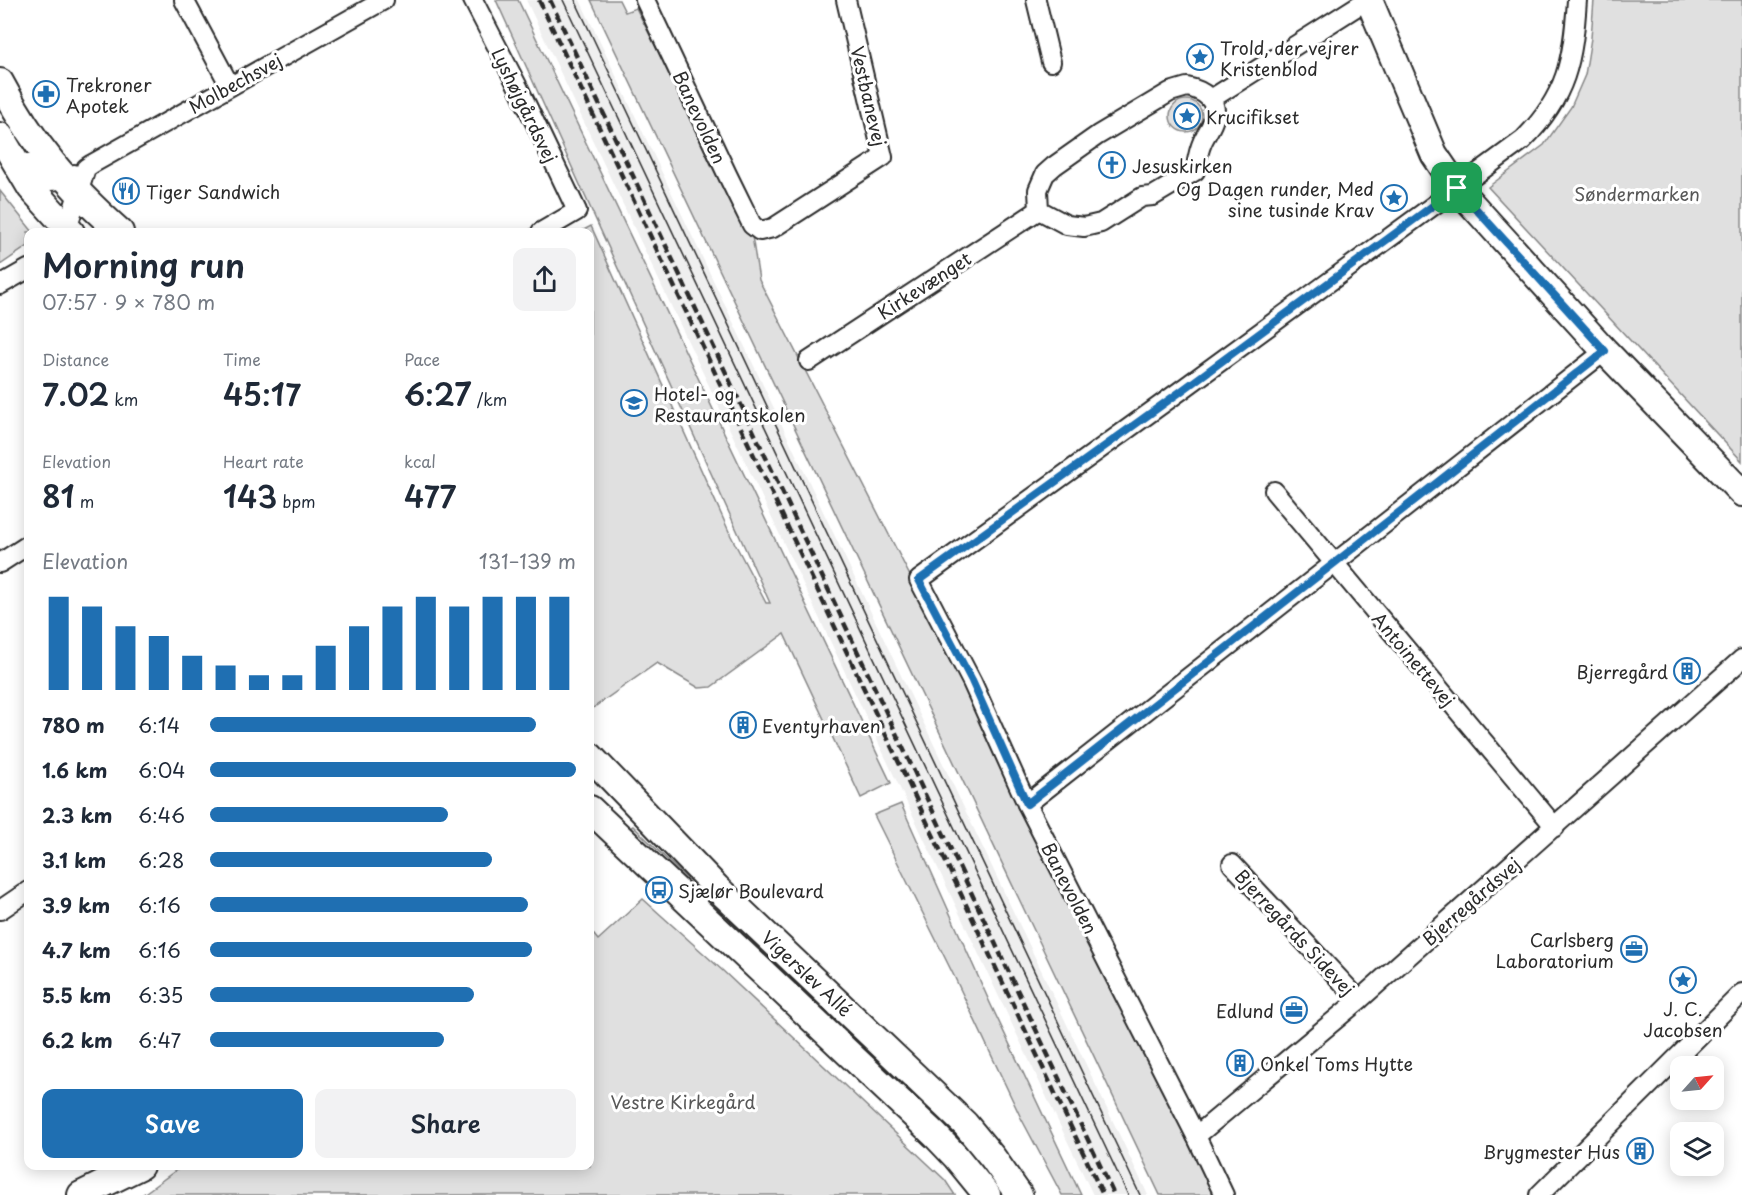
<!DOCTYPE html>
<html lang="en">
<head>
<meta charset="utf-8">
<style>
  :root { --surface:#fff; --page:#f2f2f3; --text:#1f2937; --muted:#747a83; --accent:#1f6fb2 }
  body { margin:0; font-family:"Playpen Sans",sans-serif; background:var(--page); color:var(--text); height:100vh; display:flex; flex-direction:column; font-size:22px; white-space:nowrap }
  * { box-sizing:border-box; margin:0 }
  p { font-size:20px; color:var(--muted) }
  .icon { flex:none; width:33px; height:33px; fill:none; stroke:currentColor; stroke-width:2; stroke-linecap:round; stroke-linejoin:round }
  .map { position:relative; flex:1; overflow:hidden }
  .sheet { position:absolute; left:24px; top:228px; width:570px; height:942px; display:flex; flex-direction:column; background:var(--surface); border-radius:12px; box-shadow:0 3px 15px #0003 }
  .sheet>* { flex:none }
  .needle { width:39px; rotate:63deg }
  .fabs { position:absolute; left:1670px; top:1056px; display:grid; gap:12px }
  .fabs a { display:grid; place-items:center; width:54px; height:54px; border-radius:12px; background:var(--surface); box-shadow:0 3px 15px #0003; font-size:30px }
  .pin { position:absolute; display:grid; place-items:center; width:51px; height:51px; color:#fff; margin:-26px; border-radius:12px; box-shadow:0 3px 9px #0006 }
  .round { display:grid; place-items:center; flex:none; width:63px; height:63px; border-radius:12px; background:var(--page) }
  .head { display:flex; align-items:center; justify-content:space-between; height:102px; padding:0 18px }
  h1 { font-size:33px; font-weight:600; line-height:45px }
  .stats { display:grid; grid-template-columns:repeat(3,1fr); gap:9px; height:102px; padding:6px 18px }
  .stats div { display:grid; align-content:center }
  .stats b { font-size:30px; font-weight:600 }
  .stats small { font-size:16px; font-weight:400 }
  .stats p { font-size:16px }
  .chart { height:168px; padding:12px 18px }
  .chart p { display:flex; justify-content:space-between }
  .chart svg { width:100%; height:108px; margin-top:6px; stroke:var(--accent); stroke-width:6 }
  .button { display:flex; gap:12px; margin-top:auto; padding:12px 18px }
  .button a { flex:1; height:69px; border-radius:12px; background:var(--accent); color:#fff; font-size:24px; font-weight:600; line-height:69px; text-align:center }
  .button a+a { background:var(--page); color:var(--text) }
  ul { padding:0 18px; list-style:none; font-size:20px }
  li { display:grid; grid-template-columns:96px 72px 1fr; align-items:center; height:45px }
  li i { height:15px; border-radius:8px; background:var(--accent) }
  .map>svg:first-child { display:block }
  .built { fill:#efefef }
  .green { fill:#e0e0e0; stroke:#868686; stroke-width:1.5 }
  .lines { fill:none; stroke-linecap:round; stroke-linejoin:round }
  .street-casing { stroke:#2b2b2b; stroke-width:22 }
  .secondary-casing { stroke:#2b2b2b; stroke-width:30 }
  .street { stroke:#fff; stroke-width:18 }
  .secondary { stroke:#fff; stroke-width:26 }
  .tram { stroke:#2b2b2b; stroke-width:1.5 }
  .rail { stroke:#2b2b2b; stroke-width:4.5; stroke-dasharray:9 4.5; stroke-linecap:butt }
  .route-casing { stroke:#fff; stroke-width:12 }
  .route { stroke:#1f6fb2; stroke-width:8 }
  .labels { text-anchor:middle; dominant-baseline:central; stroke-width:6; stroke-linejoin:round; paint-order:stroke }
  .poi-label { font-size:18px; fill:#2b2b2b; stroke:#fff; text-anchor:start }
  .street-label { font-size:18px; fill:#2b2b2b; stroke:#fff }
  .park-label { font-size:18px; fill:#585858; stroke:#fff }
</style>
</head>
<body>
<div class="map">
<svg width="1742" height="1195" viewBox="0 0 1742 1195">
  <rect width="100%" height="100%" fill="#fff"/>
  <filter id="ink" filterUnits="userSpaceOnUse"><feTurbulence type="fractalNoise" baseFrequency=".0167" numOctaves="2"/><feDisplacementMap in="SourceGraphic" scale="12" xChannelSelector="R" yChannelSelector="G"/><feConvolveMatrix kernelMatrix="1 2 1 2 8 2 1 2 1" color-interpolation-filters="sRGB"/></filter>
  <g filter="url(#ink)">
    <path class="built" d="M526 0H580L1148 1195H1093Z"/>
    <g class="green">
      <path d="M496 0H518L891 783 861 798 784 634 711 687 699 688 657 663 590 710V232H580L591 226 731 536 766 603H770Z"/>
      <path d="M591 0H619L625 12 636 8 752 236 759 280 933 621 1214 1195H1160Z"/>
      <path d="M1594 0H1742V461L1488 187 1544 145 1571 107 1585 75 1591 38Z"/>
      <circle cx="1186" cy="116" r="16"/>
      <path d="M0 191 33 232H28V246L0 265Z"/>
      <path d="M901 804 990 1003 1081 1195H1062L1021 1118 955 978 874 815Z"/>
      <path d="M633 826 687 879 697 885 935 1106 981 1162 976 1166 626 830Z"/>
      <path d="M643 899 722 970 945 1180 955 1195H142L182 1166H590V930L598 940Z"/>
    </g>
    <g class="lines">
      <defs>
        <g id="street">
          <path d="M184 0 230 86"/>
          <path d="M473 0 519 89 577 211 541 232"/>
          <path d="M645 0 727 174 752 225 760 231 773 228 883 157 846 0"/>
          <path d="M1036 0 1051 62"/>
          <path d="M1187 87C1202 90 1219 100 1214 118 1212 127 1205 135 1202 143 1198 152 1197 162 1195 171L1153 196 1142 197 1101 223 1084 227 1067 225 1039 210 1038 190 1045 174 1054 166 1098 135 1170 92Z"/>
          <path d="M1211 99 1367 0"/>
          <path d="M27 163C42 186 49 184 74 174"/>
          <path d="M66 232 86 168 92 164 384 0"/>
          <path d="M0 285 28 269"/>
          <path d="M809 361 1039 210"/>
          <path d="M1274 491 1555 827"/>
          <path d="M0 563 28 545"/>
          <path d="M1027 804 1605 351"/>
          <path d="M1232 864 1359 1000"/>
          <path d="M0 910 28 891"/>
          <path d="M1196 1136 1359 1000 1742 659"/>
          <path d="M1224 1195 1196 1136 1027 804 972 682 919 580 1180 391 1523 140C1567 96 1573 60 1577 0"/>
          <path d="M1539 1195 1742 993"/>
        </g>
        <g id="secondary">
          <path d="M1369 0 1434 154 1457 188 1605 351 1742 493"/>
          <path d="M0 82C33 145 67 185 120 232"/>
          <path d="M0 136 31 188 71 232"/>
          <path d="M590 756 717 888 965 1124 993 1158 1019 1195"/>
          <path d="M590 809 935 1135 956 1157 987 1195"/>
          <path d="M81 1195 140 1166"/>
        </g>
      </defs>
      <use href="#street" class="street-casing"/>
      <use href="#secondary" class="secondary-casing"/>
      <use href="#street" class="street"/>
      <use href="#secondary" class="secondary"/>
      <g class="tram">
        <path d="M563 0 1128 1195"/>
        <path d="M575 0 1140 1195"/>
      </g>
      <g class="rail">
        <path d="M539 0 1103 1195"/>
        <path d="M550 0 1114 1195"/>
      </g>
    </g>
  </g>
  <g class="lines" filter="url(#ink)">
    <defs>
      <path id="route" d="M1457 188 1605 351 1027 804 972 681 919 580 1180 392Z"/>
    </defs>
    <use href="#route" class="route-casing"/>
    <use href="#route" class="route"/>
  </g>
  <defs>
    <symbol id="sight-ring" viewBox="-11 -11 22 22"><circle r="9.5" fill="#fff" stroke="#1f6fb2" stroke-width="1.5"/><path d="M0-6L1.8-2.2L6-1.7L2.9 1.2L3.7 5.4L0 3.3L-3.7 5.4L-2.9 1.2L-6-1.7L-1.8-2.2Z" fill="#1f6fb2"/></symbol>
    <symbol id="pharmacy-ring" viewBox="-11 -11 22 22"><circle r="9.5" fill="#fff" stroke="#1f6fb2" stroke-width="1.5"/><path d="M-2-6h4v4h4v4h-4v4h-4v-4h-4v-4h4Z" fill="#1f6fb2"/></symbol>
    <symbol id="church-ring" viewBox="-11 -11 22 22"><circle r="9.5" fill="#fff" stroke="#1f6fb2" stroke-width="1.5"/><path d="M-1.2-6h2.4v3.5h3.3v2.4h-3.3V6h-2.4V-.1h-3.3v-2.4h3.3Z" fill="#1f6fb2"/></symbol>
    <symbol id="restaurant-ring" viewBox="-11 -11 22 22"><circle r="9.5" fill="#fff" stroke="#1f6fb2" stroke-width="1.5"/><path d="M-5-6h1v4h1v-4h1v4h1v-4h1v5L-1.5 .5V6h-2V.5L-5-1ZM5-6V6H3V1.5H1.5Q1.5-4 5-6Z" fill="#1f6fb2"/></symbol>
    <symbol id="university-ring" viewBox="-11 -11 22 22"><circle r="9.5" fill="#fff" stroke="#1f6fb2" stroke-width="1.5"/><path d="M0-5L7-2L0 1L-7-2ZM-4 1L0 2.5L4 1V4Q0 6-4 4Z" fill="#1f6fb2"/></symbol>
    <symbol id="building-ring" viewBox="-11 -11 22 22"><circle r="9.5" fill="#fff" stroke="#1f6fb2" stroke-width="1.5"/><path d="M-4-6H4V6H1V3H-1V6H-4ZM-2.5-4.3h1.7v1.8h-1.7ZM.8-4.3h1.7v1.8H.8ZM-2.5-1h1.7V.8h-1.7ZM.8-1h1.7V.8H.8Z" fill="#1f6fb2"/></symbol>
    <symbol id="bus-ring" viewBox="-11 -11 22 22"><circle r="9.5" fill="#fff" stroke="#1f6fb2" stroke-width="1.5"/><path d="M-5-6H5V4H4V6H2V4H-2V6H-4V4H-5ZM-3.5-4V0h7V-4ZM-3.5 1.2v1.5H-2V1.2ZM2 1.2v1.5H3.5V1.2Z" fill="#1f6fb2"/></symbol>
    <symbol id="office-ring" viewBox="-11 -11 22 22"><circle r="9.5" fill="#fff" stroke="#1f6fb2" stroke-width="1.5"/><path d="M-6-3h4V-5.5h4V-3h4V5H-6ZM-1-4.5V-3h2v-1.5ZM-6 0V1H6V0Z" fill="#1f6fb2"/></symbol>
  </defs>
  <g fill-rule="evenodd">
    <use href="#sight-ring" x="1185" y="42" width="30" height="30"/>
    <use href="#pharmacy-ring" x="31" y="79" width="30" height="30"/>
    <use href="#sight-ring" x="1172" y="101" width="30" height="30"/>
    <use href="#church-ring" x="1097" y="150" width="30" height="30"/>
    <use href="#restaurant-ring" x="111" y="176" width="30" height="30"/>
    <use href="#sight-ring" x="1379" y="183" width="30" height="30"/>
    <use href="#university-ring" x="619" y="388" width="30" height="30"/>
    <use href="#building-ring" x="1672" y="656" width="30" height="30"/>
    <use href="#building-ring" x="728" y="710" width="30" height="30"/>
    <use href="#bus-ring" x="644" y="875" width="30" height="30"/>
    <use href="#office-ring" x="1619" y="934" width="30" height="30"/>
    <use href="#sight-ring" x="1668" y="965" width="30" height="30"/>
    <use href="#office-ring" x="1279" y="995" width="30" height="30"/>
    <use href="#building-ring" x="1225" y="1048" width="30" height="30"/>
    <use href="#building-ring" x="1625" y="1136" width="30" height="30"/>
  </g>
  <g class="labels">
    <g class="poi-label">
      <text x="1220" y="47">Trold, der vejrer<tspan x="1220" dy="21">Kristenblod</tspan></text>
      <text x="66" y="84">Trekroner<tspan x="66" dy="21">Apotek</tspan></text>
      <text x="1206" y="116">Krucifikset</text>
      <text x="1132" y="165">Jesuskirken</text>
      <text x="1374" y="188" text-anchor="end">Og Dagen runder, Med<tspan x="1374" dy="21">sine tusinde Krav</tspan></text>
      <text x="146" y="191">Tiger Sandwich</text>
      <text x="654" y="393">Hotel- og<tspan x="654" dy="21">Restaurantskolen</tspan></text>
      <text x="1668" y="671" text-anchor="end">Bjerregård</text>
      <text x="762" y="725">Eventyrhaven</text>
      <text x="678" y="890">Sjælør Boulevard</text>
      <text x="1614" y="939" text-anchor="end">Carlsberg<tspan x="1614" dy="21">Laboratorium</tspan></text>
      <text x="1683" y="1008" text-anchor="middle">J. C.<tspan x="1683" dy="21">Jacobsen</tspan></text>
      <text x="1274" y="1010" text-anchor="end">Edlund</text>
      <text x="1260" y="1063">Onkel Toms Hytte</text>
      <text x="1620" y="1151" text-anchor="end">Brygmester Hus</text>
    </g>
    <g class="street-label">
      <text transform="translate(235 83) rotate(-29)">Molbechsvej</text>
      <text transform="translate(869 96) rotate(77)">Vestbanevej</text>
      <text transform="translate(525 105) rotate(64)">Lyshøjgårdsvej</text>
      <text transform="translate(700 117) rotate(65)">Banevolden</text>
      <text transform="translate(924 285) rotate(-33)">Kirkevænget</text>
      <text transform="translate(1414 659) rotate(50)">Antoinettevej</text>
      <text transform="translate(1070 888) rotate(63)">Banevolden</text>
      <text transform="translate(1471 901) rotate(-41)">Bjerregårdsvej</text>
      <text transform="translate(1295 932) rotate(47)">Bjerregårds Sidevej</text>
      <text transform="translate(807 973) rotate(43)">Vigerslev Allé</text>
    </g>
    <g class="park-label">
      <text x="1637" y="193">Søndermarken</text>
      <text x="683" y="1101">Vestre Kirkegård</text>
    </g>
  </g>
</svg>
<div class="fabs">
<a><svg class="needle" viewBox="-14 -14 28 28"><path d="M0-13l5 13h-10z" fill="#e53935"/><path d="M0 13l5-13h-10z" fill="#747a83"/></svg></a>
<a><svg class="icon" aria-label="layers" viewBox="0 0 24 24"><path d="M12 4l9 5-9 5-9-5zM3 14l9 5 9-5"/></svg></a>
</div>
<div class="pin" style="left:1457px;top:188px;background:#1e9e55"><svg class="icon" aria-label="arrive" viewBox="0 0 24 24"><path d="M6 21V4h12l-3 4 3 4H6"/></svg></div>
<section class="sheet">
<div class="head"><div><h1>Morning run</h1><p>07:57 · 9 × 780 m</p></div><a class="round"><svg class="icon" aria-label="share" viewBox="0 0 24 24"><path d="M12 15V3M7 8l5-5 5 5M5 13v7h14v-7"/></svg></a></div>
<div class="stats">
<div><p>Distance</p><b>7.02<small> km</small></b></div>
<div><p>Time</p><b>45:17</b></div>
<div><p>Pace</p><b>6:27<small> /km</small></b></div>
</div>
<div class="stats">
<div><p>Elevation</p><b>81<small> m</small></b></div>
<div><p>Heart rate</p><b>143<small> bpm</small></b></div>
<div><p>kcal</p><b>477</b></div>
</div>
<div class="chart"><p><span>Elevation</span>131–139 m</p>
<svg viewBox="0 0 160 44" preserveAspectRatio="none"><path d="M5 44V6M15 44V10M25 44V18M35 44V22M45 44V30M55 44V34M65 44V38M75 44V38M85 44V26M95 44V18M105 44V10M115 44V6M125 44V10M135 44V6M145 44V6M155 44V6"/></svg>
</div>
<ul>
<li><b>780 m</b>6:14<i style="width:89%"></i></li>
<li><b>1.6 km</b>6:04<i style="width:100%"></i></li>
<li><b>2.3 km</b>6:46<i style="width:65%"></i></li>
<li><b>3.1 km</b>6:28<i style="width:77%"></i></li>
<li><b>3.9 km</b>6:16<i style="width:87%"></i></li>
<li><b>4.7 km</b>6:16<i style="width:88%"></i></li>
<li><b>5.5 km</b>6:35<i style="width:72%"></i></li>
<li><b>6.2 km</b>6:47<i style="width:64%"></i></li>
</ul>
<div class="button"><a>Save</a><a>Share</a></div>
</section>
</div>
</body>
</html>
